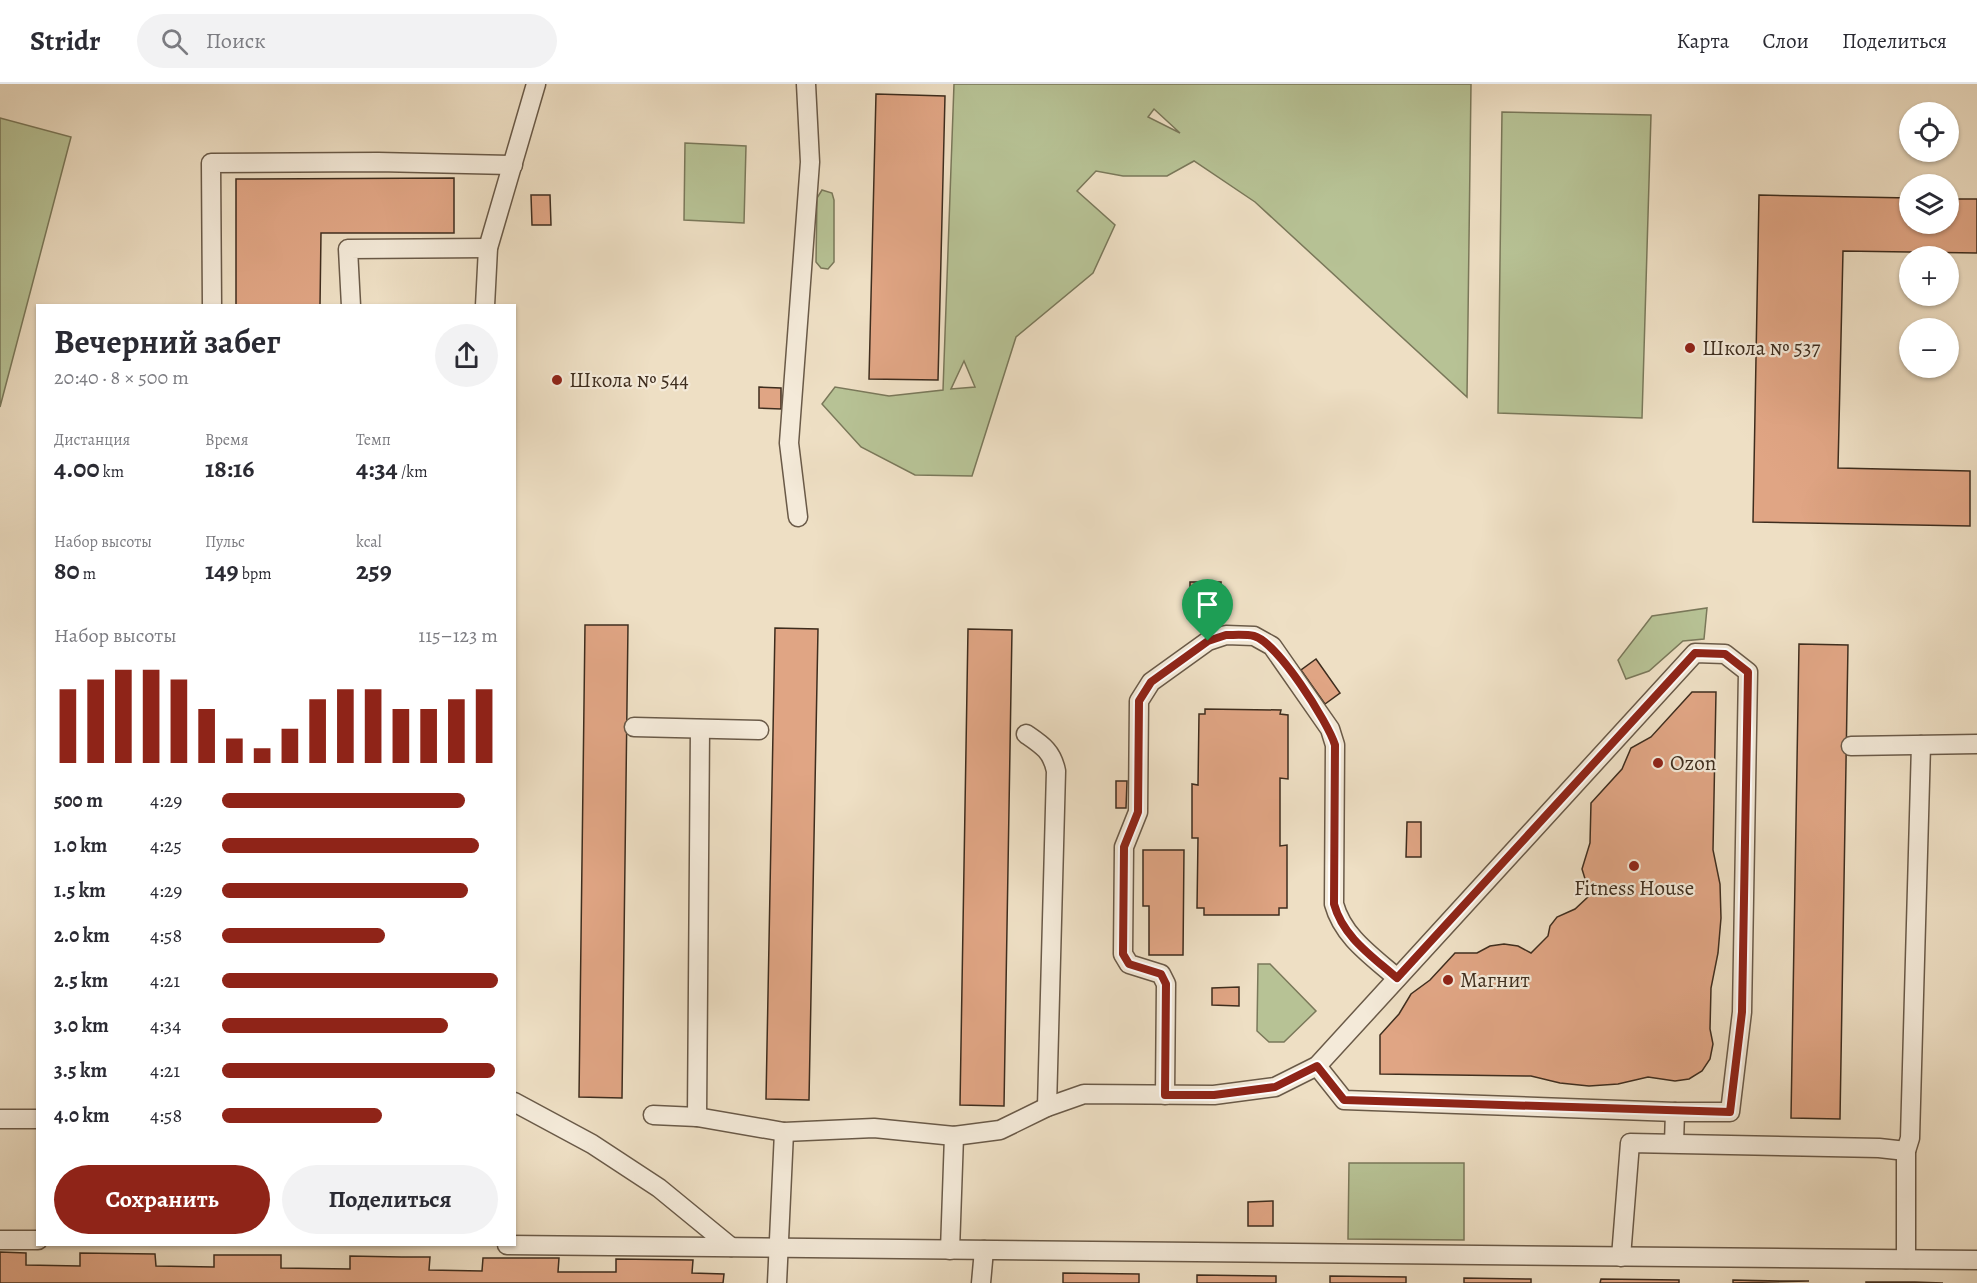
<!DOCTYPE html>
<html lang="ru">
<head>
<meta charset="utf-8">
<style>
  :root { --surface:#fff; --page:#f2f2f3; --text:#2b2b33; --muted:#7c7c81; --line:#e1e1e2; --accent:#8f2418 }
  body { margin:0; font-family:Alegreya,serif; background:var(--page); color:var(--text); height:100vh; display:flex; flex-direction:column; font-size:22px; white-space:nowrap }
  * { box-sizing:border-box; margin:0 }
  p { font-size:20px; color:var(--muted) }
  .icon { flex:none; width:33px; height:33px; fill:none; stroke:currentColor; stroke-width:2; stroke-linecap:round; stroke-linejoin:round }
  .map { position:relative; flex:1; overflow:hidden }
  .panel { position:absolute; left:36px; top:220px; width:480px; height:942px; display:flex; flex-direction:column; background:var(--surface); border-radius:0px; box-shadow:0 2px 4px #0004 }
  .panel>* { flex:none }
  .buttons { position:absolute; left:1899px; top:18px; display:grid; gap:12px }
  .buttons a { display:grid; place-items:center; width:60px; height:60px; border-radius:50%; background:var(--surface); box-shadow:0 2px 4px #0004; font-size:30px }
  .pin { position:absolute; display:grid; place-items:center; width:51px; height:51px; color:#fff; margin:-62px -26px; border-radius:50% 50% 50% 0; rotate:-45deg; box-shadow:0 0 6px #0007 }
  .pin .icon { rotate:45deg }
  .round { display:grid; place-items:center; flex:none; width:63px; height:63px; border-radius:32px; background:var(--page) }
  .headline { display:flex; align-items:center; justify-content:space-between; height:102px; padding:0 18px }
  h1 { font-size:33px; font-weight:700; line-height:45px }
  .metrics { display:grid; grid-template-columns:repeat(3,1fr); gap:9px; height:102px; padding:6px 18px }
  .metrics div { display:grid; align-content:center }
  .metrics b { font-size:26px; font-weight:700 }
  .metrics small { font-size:16px; font-weight:400 }
  .metrics p { font-size:16px }
  .chart { height:168px; padding:12px 18px }
  .chart p { display:flex; justify-content:space-between }
  .chart svg { width:100%; height:108px; margin-top:6px; stroke:var(--accent); stroke-width:6 }
  .action { display:flex; gap:12px; margin-top:auto; padding:12px 18px }
  .action a { flex:1; height:69px; border-radius:36px; background:var(--accent); color:#fff; font-size:24px; font-weight:700; line-height:69px; text-align:center }
  .action a+a { background:var(--page); color:var(--text) }
  ul { padding:0 18px; list-style:none; font-size:20px }
  li { display:grid; grid-template-columns:96px 72px 1fr; align-items:center; height:45px }
  li i { height:15px; border-radius:8px; background:var(--accent) }
  header { display:flex; align-items:center; gap:36px; box-sizing:border-box; height:84px; padding:0 30px; background:var(--surface); border-bottom:2px solid var(--line) }
  header strong { font-size:28px }
  nav { display:flex; gap:33px; margin-inline-start:auto; font-size:21px }
  .search { width:420px; height:54px; background:var(--page); display:flex; align-items:center; gap:15px; box-sizing:border-box; padding:0 21px; border-radius:33px; color:var(--muted); font-size:22px }
  .map>svg:first-child { display:block }
  .green { fill:#b7c295; stroke:#7a785a; stroke-width:1.5; fill-rule:evenodd }
  .building { fill:#e0a584; stroke:#3e2d1e; stroke-width:1.5 }
  .lines { fill:none; stroke-linecap:round; stroke-linejoin:round }
  .lane-casing { stroke:#6a5a48; stroke-width:21 }
  .lane { stroke:#f4ead9; stroke-width:18 }
  .route-casing { stroke:#fff; stroke-width:12 }
  .route { stroke:#8f2418; stroke-width:8 }
  .poi-dot { fill:#8f2418; stroke:#f4ead9; stroke-width:2 }
  .labels { text-anchor:middle; dominant-baseline:central; stroke-width:4.5; stroke-linejoin:round; paint-order:stroke }
  .poi-label { font-size:21px; fill:#3e2d1e; stroke:#f4ead9; text-anchor:start }
</style>
</head>
<body>
<header>
<strong>Stridr</strong>
<div class="search"><svg class="icon" aria-label="search" viewBox="0 0 24 24"><circle cx="10" cy="10" r="6"/><path d="M15 15l6 6"/></svg>Поиск</div>
<nav><a>Карта</a><a>Слои</a><a>Поделиться</a></nav>
</header>
<div class="map">
<svg width="1977" height="1199" viewBox="0 0 1977 1199">
  <rect width="100%" height="100%" fill="#eedfc4"/>
  <filter id="stains"><feTurbulence type="fractalNoise" baseFrequency=".00333" numOctaves="4"/><feColorMatrix values="0 0 0 0 .2 0 0 0 0 .09 0 0 0 0 .02 0 0 0 .5 -.17"/></filter>
  <radialGradient id="worn" r=".72"><stop offset=".6" stop-color="#630" stop-opacity="0"/><stop offset="1" stop-color="#630" stop-opacity=".3"/></radialGradient>
  <g class="green">
    <path d="M954 0H1471L1467 313 1255 118 1194 77 1167 92H1123L1096 87 1077 107 1115 141 1093 189 1016 253 972 392 915 391 861 363 822 320 835 303 889 312 943 306ZM1154 25 1180 49 1148 33ZM964 277 975 303 951 305Z"/>
    <path d="M1502 28 1651 31 1642 334 1498 329Z"/>
    <path d="M0 34 71 53 0 323Z"/>
    <path d="M685 59 746 62 744 139 684 136Z"/>
    <path d="M822 106 832 109 834 116V178L828 185 821 184 816 178 817 114Z"/>
    <path d="M1707 524 1704 555 1683 557 1649 587 1626 595 1618 576 1652 532Z"/>
    <path d="M1258 880H1270L1316 927 1284 958H1269L1257 947Z"/>
    <path d="M1349 1079H1464V1156L1348 1155Z"/>
  </g>
  <g class="building">
    <path d="M876 10 945 12 938 296 869 295Z"/>
    <path d="M454 94V149H321L320 222H236V95Z"/>
    <path d="M531 111H550L551 141H532Z"/>
    <path d="M1759 111 1910 114V140H1948V115H1977V169L1843 167 1838 384 1970 387V442L1753 438Z"/>
    <path d="M759 303 781 304V325L759 324Z"/>
    <rect x="1190" y="498" width="31" height="18"/>
    <path d="M585 541H628L622 1014 579 1013Z"/>
    <path d="M775 544 818 545 809 1016 766 1015Z"/>
    <path d="M968 545 1012 546 1004 1022 960 1021Z"/>
    <path d="M1799 560 1848 561 1840 1035 1791 1034Z"/>
    <path d="M1316 575 1340 609 1325 620 1301 586Z"/>
    <path d="M1692 608H1716L1713 766 1720 800 1721 834 1718 869 1711 904 1710 945 1713 960 1710 975 1702 987 1689 995 1675 997 1648 993 1618 1000 1589 1002 1560 999 1531 992 1380 990V951L1399 930 1411 910 1430 896 1455 869H1477L1490 862 1504 860 1518 862 1531 869 1548 852 1550 842 1557 833 1575 825 1590 811 1582 785 1590 759 1591 719 1622 685 1631 664 1651 653Z"/>
    <path d="M1205 625 1281 626 1280 630 1288 631V695L1280 694V762L1287 761V824H1279V831H1204V824H1197L1198 754H1192V700L1198 701 1199 630H1205Z"/>
    <path d="M1116 697H1127L1126 724H1116Z"/>
    <path d="M1407 738H1421V773H1406Z"/>
    <path d="M1143 766H1184L1183 871H1149V822H1143Z"/>
    <path d="M1239 903V922L1212 921V904Z"/>
    <path d="M1273 1117V1142H1248V1118Z"/>
    <path d="M0 1168 26 1169V1181L80 1182V1169L155 1170 156 1182 214 1183V1171H281V1184L350 1185V1172L402 1173H430L429 1186 482 1187 483 1174H559L558 1188H616V1175L693 1176 692 1189 724 1190 723 1199H0Z"/>
    <path d="M1063 1189 1139 1190V1199H1063Z"/>
    <path d="M1197 1191 1276 1192V1199H1197Z"/>
    <path d="M1330 1192 1406 1193V1199H1330Z"/>
    <path d="M1464 1194 1531 1195V1199H1464Z"/>
    <path d="M1601 1195 1679 1196V1199H1600Z"/>
    <path d="M1733 1196 1782 1197H1809L1733 1199Z"/>
    <path d="M1866 1198H1915L1943 1199H1866Z"/>
  </g>
  <g class="lines">
    <defs>
      <g id="lane">
        <path d="M212 222 211 79 378 78 513 81"/>
        <path d="M351 222 348 165 488 164"/>
        <path d="M485 222 488 164 536 0"/>
        <path d="M798 433 789 359 810 78 806 0"/>
        <path d="M634 643 759 646"/>
        <path d="M1026 650C1042 661 1052 667 1056 687L1047 1023"/>
        <path d="M1851 662 1977 660"/>
        <path d="M1317 982 1344 1016 1675 1028"/>
        <path d="M1165 1011 1166 900 1161 890 1129 880 1123 870 1124 763 1138 728 1139 617 1151 598 1208 557 1226 551 1254 552 1272 562 1330 645 1335 661 1334 820C1343 853 1372 872 1397 894"/>
        <path d="M514 1018 592 1060 659 1104 731 1163"/>
        <path d="M653 1031 697 1033 784 1048 874 1044 954 1052 1000 1046 1047 1023 1084 1010 1214 1011 1275 1003 1317 982 1695 569 1725 570 1748 588 1742 928 1730 1028H1675L1674 1059"/>
        <path d="M697 1033 700 645"/>
        <path d="M0 1035H38"/>
        <path d="M0 1156H38"/>
        <path d="M507 1161 1977 1176"/>
        <path d="M950 1166 954 1052"/>
        <path d="M1621 1173 1630 1059 1879 1064 1906 1067"/>
        <path d="M1906 1175V1067L1910 1054 1921 661"/>
        <path d="M777 1199 784 1048"/>
        <path d="M981 1199 984 1166"/>
      </g>
    </defs>
    <use href="#lane" class="lane-casing"/>
    <use href="#lane" class="lane"/>
  </g>
  <g class="lines">
    <defs>
      <path id="route" d="M1226 551C1235 551 1246 550 1254 552 1277 558 1328 638 1335 661L1334 820C1343 853 1372 872 1397 894L1695 569 1725 570 1748 588 1742 928 1730 1028 1344 1016 1317 982 1275 1003 1214 1011H1165L1166 900 1161 890 1129 880 1123 870 1124 763 1138 728 1139 617 1151 598 1208 557Z"/>
    </defs>
    <use href="#route" class="route-casing"/>
    <use href="#route" class="route"/>
  </g>
  <g class="poi-dot">
    <circle cx="1690" cy="264" r="6"/>
    <circle cx="557" cy="296" r="6"/>
    <circle cx="1658" cy="679" r="6"/>
    <circle cx="1634" cy="782" r="6"/>
    <circle cx="1448" cy="896" r="6"/>
  </g>
  <g class="labels">
    <g class="poi-label">
      <text x="1702" y="264">Школа № 537</text>
      <text x="569" y="296">Школа № 544</text>
      <text x="1670" y="679">Ozon</text>
      <text x="1634" y="804" text-anchor="middle">Fitness House</text>
      <text x="1460" y="896">Магнит</text>
    </g>
  </g>
  <rect width="100%" height="100%" filter="url(#stains)"/>
  <rect width="100%" height="100%" fill="url(#worn)"/>
</svg>
<div class="buttons">
<a><svg class="icon" aria-label="locate" viewBox="0 0 24 24"><circle cx="12" cy="12" r="6"/><path d="M12 2v4M12 18v4M2 12h4M18 12h4"/></svg></a>
<a><svg class="icon" aria-label="layers" viewBox="0 0 24 24"><path d="M12 4l9 5-9 5-9-5zM3 14l9 5 9-5"/></svg></a>
<a>+</a>
<a>−</a>
</div>
<div class="pin" style="left:1208px;top:557px;background:#1e9e55"><svg class="icon" aria-label="arrive" viewBox="0 0 24 24"><path d="M6 21V4h12l-3 4 3 4H6"/></svg></div>
<section class="panel">
<div class="headline"><div><h1>Вечерний забег</h1><p>20:40 · 8 × 500 m</p></div><a class="round"><svg class="icon" aria-label="share" viewBox="0 0 24 24"><path d="M12 15V3M7 8l5-5 5 5M5 13v7h14v-7"/></svg></a></div>
<div class="metrics">
<div><p>Дистанция</p><b>4.00<small> km</small></b></div>
<div><p>Время</p><b>18:16</b></div>
<div><p>Темп</p><b>4:34<small> /km</small></b></div>
</div>
<div class="metrics">
<div><p>Набор высоты</p><b>80<small> m</small></b></div>
<div><p>Пульс</p><b>149<small> bpm</small></b></div>
<div><p>kcal</p><b>259</b></div>
</div>
<div class="chart"><p><span>Набор высоты</span>115–123 m</p>
<svg viewBox="0 0 160 44" preserveAspectRatio="none"><path d="M5 44V14M15 44V10M25 44V6M35 44V6M45 44V10M55 44V22M65 44V34M75 44V38M85 44V30M95 44V18M105 44V14M115 44V14M125 44V22M135 44V22M145 44V18M155 44V14"/></svg>
</div>
<ul>
<li><b>500 m</b>4:29<i style="width:88%"></i></li>
<li><b>1.0 km</b>4:25<i style="width:93%"></i></li>
<li><b>1.5 km</b>4:29<i style="width:89%"></i></li>
<li><b>2.0 km</b>4:58<i style="width:59%"></i></li>
<li><b>2.5 km</b>4:21<i style="width:100%"></i></li>
<li><b>3.0 km</b>4:34<i style="width:82%"></i></li>
<li><b>3.5 km</b>4:21<i style="width:99%"></i></li>
<li><b>4.0 km</b>4:58<i style="width:58%"></i></li>
</ul>
<div class="action"><a>Сохранить</a><a>Поделиться</a></div>
</section>
</div>
</body>
</html>
